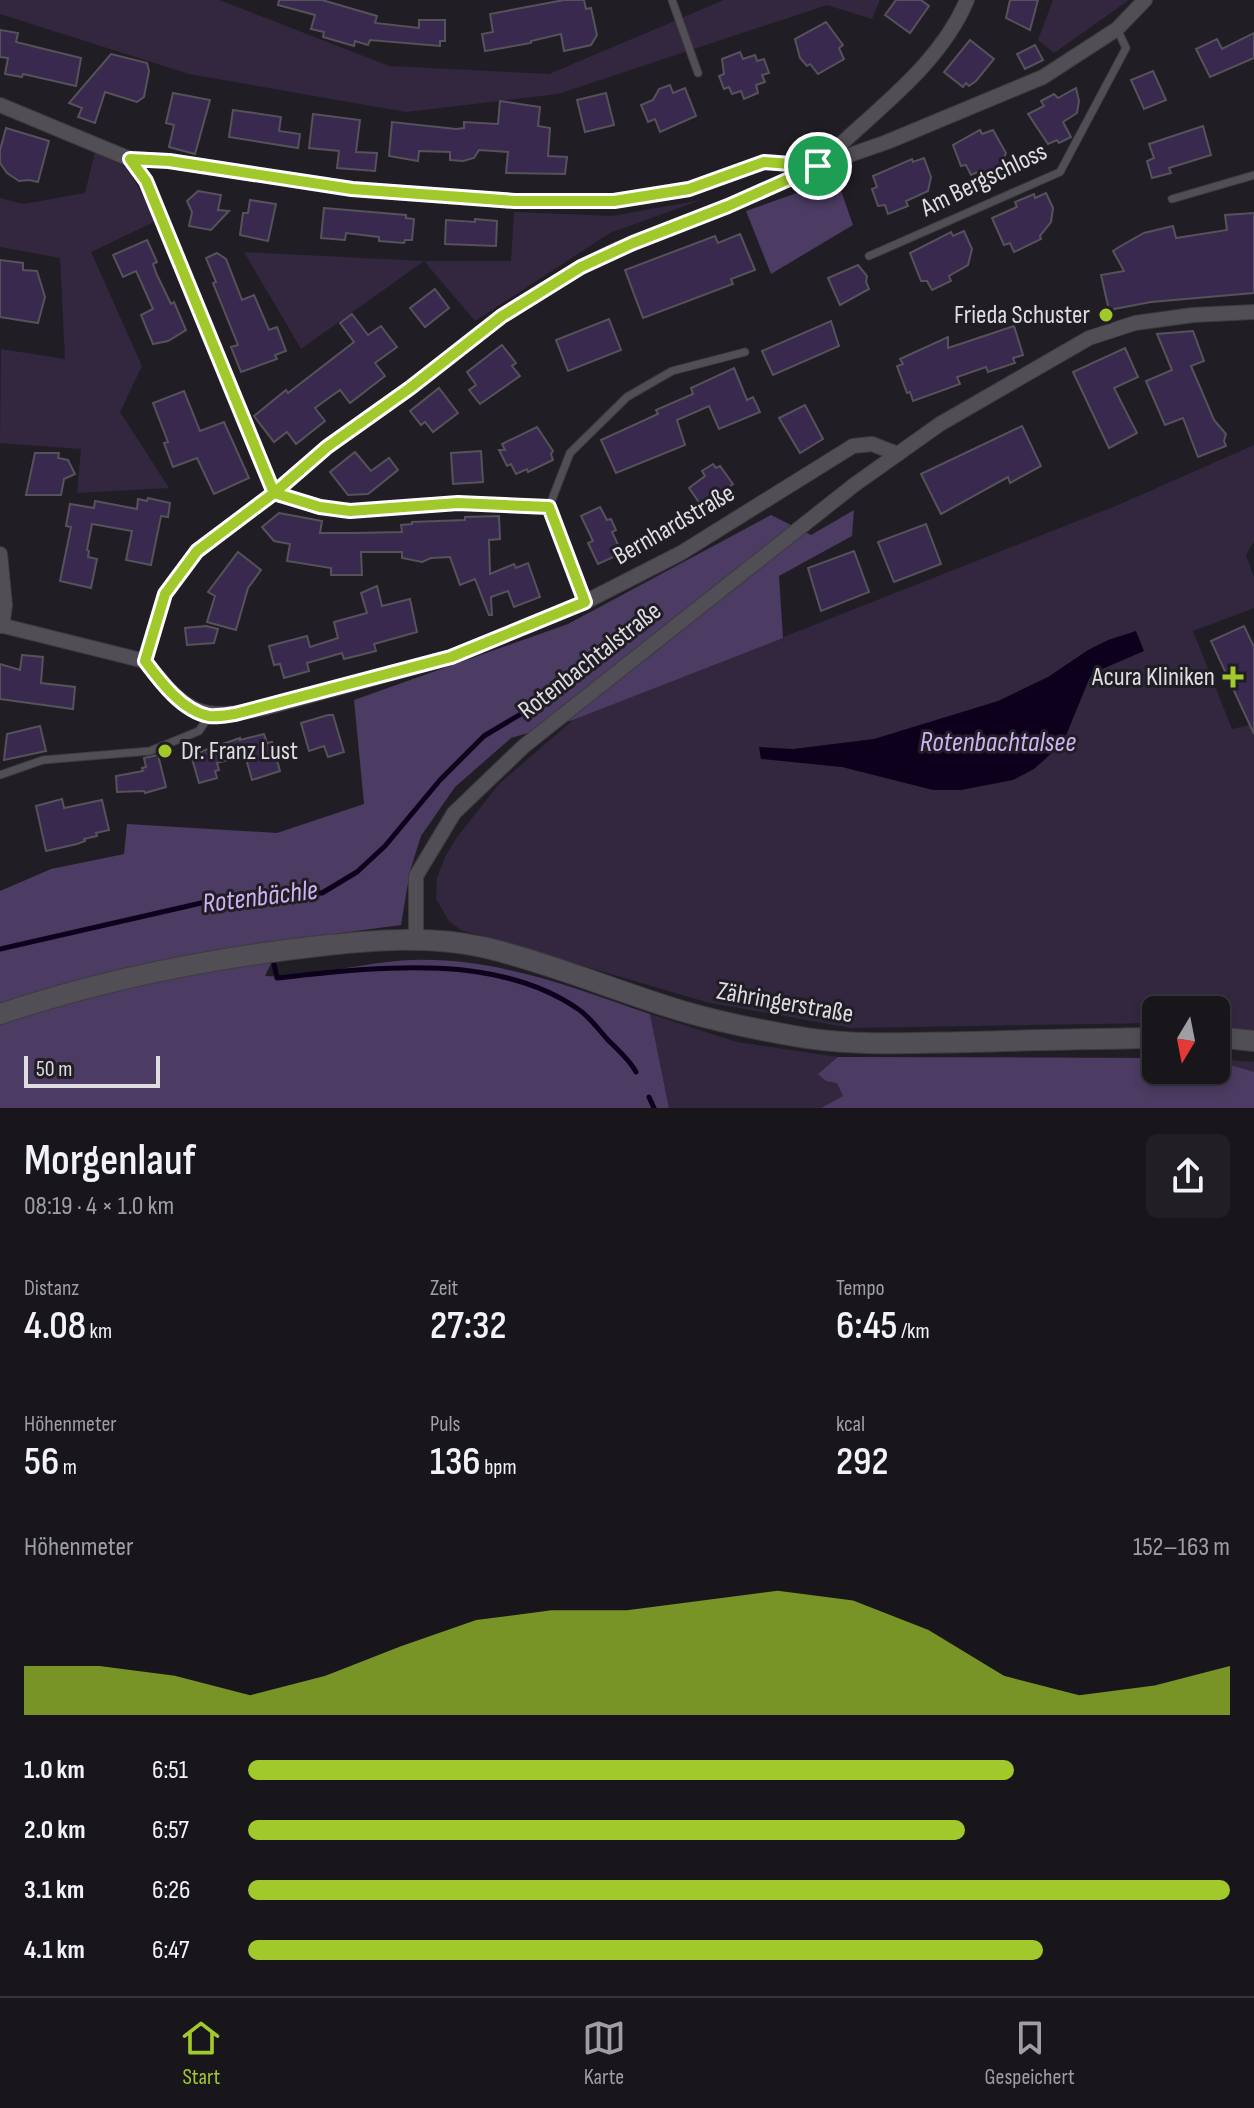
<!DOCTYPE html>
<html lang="de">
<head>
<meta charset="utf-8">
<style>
  :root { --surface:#18161b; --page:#211f24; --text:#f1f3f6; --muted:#9f9fa3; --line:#36353a; --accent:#a1c92b }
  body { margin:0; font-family:"Sofia Sans Condensed",sans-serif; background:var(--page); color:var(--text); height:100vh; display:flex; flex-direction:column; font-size:30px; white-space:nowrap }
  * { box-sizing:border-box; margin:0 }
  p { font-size:26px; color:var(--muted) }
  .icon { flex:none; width:44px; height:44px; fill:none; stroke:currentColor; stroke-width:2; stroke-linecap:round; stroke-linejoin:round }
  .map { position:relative; height:1108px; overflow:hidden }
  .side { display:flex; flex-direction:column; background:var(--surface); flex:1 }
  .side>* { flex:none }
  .needle { width:52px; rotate:190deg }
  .tools { position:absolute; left:1142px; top:996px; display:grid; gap:16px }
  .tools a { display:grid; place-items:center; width:88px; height:88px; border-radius:12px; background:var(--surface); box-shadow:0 4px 12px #0003,0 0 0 2px var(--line); font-size:40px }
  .scale { position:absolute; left:24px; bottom:20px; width:136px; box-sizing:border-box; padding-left:8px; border:4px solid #dfdde1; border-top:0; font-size:22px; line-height:28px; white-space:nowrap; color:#dfdde1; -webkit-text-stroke:6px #201e24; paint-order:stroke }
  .pin { position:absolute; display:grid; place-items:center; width:68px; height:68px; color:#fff; margin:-34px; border:4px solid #fff; border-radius:50%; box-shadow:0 2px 8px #0007 }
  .round { display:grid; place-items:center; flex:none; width:84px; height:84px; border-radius:12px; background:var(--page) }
  .headline { display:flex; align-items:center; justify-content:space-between; height:136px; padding:0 24px }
  h1 { font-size:44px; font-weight:600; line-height:60px }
  .metrics { display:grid; grid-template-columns:repeat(3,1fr); gap:12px; height:136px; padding:8px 24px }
  .metrics div { display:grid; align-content:center }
  .metrics b { font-size:40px; font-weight:600 }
  .metrics small { font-size:22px; font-weight:400 }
  .metrics p { font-size:22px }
  .chart { height:224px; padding:16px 24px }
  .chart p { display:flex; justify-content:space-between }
  .chart svg { width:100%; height:144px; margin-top:8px; fill:var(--accent); opacity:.7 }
  ul { padding:0 24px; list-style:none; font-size:26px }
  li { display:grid; grid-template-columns:128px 96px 1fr; align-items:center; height:60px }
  li i { height:20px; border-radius:10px; background:var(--accent) }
  .menu { display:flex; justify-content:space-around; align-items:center; height:112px; border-top:2px solid var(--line); background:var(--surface); font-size:22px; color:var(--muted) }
  .menu a { display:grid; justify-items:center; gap:4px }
  .menu .active { color:var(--accent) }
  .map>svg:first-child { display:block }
  .green { fill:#32273f }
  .forest { fill:#4c3b62 }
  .water { fill:#0d001c }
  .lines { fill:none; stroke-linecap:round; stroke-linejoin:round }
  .stream { stroke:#0d001c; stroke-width:5 }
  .building { fill:#3a294f; stroke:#555259; stroke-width:2 }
  .service-casing { stroke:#3d3b40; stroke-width:9 }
  .minor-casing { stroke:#3d3b40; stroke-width:16 }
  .secondary-casing { stroke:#3d3b40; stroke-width:22 }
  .service { stroke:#514f55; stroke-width:7 }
  .minor { stroke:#514f55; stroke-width:14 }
  .secondary { stroke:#514f55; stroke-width:20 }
  .route-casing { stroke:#fff; stroke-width:16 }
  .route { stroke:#a1c92b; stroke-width:10 }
  .poi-dot { fill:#a1c92b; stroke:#201e24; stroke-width:3 }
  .labels { text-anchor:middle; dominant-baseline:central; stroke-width:6; stroke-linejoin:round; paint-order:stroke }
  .street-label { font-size:26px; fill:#dfdde1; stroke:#201e24 }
  .poi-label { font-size:26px; fill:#dfdde1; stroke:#201e24; text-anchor:end }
  .water-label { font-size:28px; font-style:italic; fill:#ceb2f5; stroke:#201e24 }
</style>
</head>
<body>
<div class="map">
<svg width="1254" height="1108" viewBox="0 0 1254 1108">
  <rect width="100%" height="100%" fill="#201e24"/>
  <g class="green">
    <path d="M0 0H219L389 66 549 74 724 0H880L872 19 827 5 558 94 406 112 189 74 0 14Z"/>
    <path d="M1053 0H1129L1054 53 1038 40Z"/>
    <path d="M95 152 128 168 156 221 91 252 142 366 120 412 169 488 77 493 81 449 0 443 1 349 65 359 60 258 0 247V198L23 204 85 193Z"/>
    <path d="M701 200 610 233 475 321 424 261 301 349 244 252 424 261H511L514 212 612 216Z"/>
    <path d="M1254 445V541L1246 555 1254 577V608L1193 631 1232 729 1254 724V1031L1216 1028V1010H1156V1023L851 1028 706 1002 461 930 449 921 436 899 437 878 445 857 457 837 499 784 573 720 1118 505Z"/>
    <path d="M650 1014 737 1042 838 1057 1156 1058V1070H1216V1059L1254 1062V1108H669Z"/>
  </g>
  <g class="forest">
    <path d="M837 179 853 225 771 274 746 211Z"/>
    <path d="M854 510 852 536 779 576 783 638 573 720 511 738 455 787 421 836 410 871 401 925 282 941 265 976C313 978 363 962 411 960 495 957 572 987 650 1014L669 1108H0V891L51 869 124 854 127 824 277 833 364 804 354 700 568 624 771 515 811 535Z"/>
    <path d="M838 1057 1156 1058V1070H1216V1061L1254 1072V1108H821L843 1096 837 1083 826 1081 818 1074Z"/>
  </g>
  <path class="water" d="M1136 631 1144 651 1100 670 1090 677 1063 743 1034 769 1013 780 961 790H933L842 767 761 759 759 747 793 749 874 739 998 701 1048 677 1088 650 1108 640Z"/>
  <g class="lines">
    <g class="stream">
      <path d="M0 949 210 901 293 892 322 893 357 872 385 846 440 780 484 736 546 699"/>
      <path d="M274 964 277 978C371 968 495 951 578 1009 589 1016 599 1030 608 1040 618 1050 630 1060 636 1072"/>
      <path d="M649 1097 654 1108"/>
    </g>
  </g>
  <g class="building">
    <path d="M279 0H322L377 16 375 23 419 28V20H445V41H440V46L370 40 368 45 355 41 354 46 323 37 324 32 311 29 315 15 278 5Z"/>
    <path d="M564 0H584L586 9 591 8 597 35 591 45 564 51 561 34 531 41V43L485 51 482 34 493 32 490 14Z"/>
    <path d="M896 0H921L929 6 910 33 885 15Z"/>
    <path d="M1010 0H1038L1030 30 1006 18Z"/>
    <path d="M826 22 843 45 839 48 844 59 818 74 810 64 807 66 800 58 795 39Z"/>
    <path d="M0 30 18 33 16 42 81 58 76 86 23 74 22 77 5 74 8 58 0 57Z"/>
    <path d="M1254 33V58L1210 77 1196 49 1217 39 1222 49Z"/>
    <path d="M970 40 994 59 976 81 969 86 966 83 963 87 944 72Z"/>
    <path d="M1035 45 1043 60 1025 69 1017 54Z"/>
    <path d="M740 52 743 59 755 55 757 61 764 59 769 73 762 75 765 82 756 85 758 93 744 99 741 91 732 94 729 87 724 89 719 76 724 74 722 59Z"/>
    <path d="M111 54 147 63 149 71 144 97 137 102 105 92 95 123 78 117 82 108 69 103Z"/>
    <path d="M1153 71 1166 100 1144 109 1131 80Z"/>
    <path d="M670 85 673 93 685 88 696 116 660 132 655 119 648 122 641 105 653 100 659 89Z"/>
    <path d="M1076 88 1079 101 1077 113 1063 122 1071 137 1059 143 1057 140 1048 144 1028 114 1044 106 1041 101 1054 94 1058 98Z"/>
    <path d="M173 93 210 100 195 154 169 147 174 125 166 123Z"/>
    <path d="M606 93 614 125 585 132 577 100Z"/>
    <path d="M500 101 540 107 538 126 550 128 548 156 567 157 565 174 506 173 508 152 479 150 474 158 463 161 450 160V152L419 151 418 161 389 156 392 122 456 129 464 128V122L498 124Z"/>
    <path d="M233 110 281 117 279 131 300 134 298 148 229 137Z"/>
    <path d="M313 114 360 120 356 152 377 153 375 171 337 168 339 151 309 148Z"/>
    <path d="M1203 126 1211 155 1169 168 1171 173 1152 178 1147 161 1154 158 1149 144Z"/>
    <path d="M6 128 49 141 38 182 29 180 19 181 7 173 0 163V150Z"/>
    <path d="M980 130 982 134 993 130 1006 153 1000 167 983 174 982 170 971 175 966 165 961 166 953 145Z"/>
    <path d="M924 158 931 177 928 191 906 201 908 206 888 214 885 205 878 206 872 189 877 187 873 176 912 159 913 162Z"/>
    <path d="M198 191 221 195 218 210 229 211 211 230 189 226 192 212 187 201Z"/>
    <path d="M1046 193 1053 208 1051 222 1040 236 1041 239 1014 252 1010 243 1004 245 992 218 1017 207 1015 202 1034 194 1035 198Z"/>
    <path d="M250 200 276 204 268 241 240 235 243 213H248Z"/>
    <path d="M324 208 406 215V218L414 219 412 240H405L404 243 379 241V237L346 233 345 240 321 238Z"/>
    <path d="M1254 213V293L1151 302 1109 310 1101 275 1124 271 1113 251 1119 247 1144 233 1173 226 1176 238 1227 230 1225 215Z"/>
    <path d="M475 219 497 221 496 246 445 244 446 220 475 222Z"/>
    <path d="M964 231 972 249 968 265 949 276 951 281 932 290 927 281H921L910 253 951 232 953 236Z"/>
    <path d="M740 234 755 270 731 279 733 284 643 318 625 270 715 236 718 243Z"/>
    <path d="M147 240 157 262 153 264 157 275 171 304 174 302 186 330 168 341 153 344 141 315 153 309 141 282 136 271 123 277 113 255Z"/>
    <path d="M217 253 226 259 242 300 254 295 269 330 277 327 286 351 275 355 277 359 241 372 231 347 238 345 213 283 216 282 206 258Z"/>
    <path d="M0 260 23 263V270L37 271 45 297 38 323 0 317Z"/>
    <path d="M858 265 867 276 866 282 869 289 840 305 828 278Z"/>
    <path d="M435 289 449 308 425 327 410 308Z"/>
    <path d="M352 314 368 335 381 326 397 347 375 363 385 376 350 403 340 390 315 408 325 421 296 444 287 432 274 442 254 416 286 390 288 393 354 342 340 323Z"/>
    <path d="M609 319 621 350 568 371 556 340Z"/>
    <path d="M831 321 839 346 773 375 762 351Z"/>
    <path d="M1014 326 1023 355 1013 358 1015 363 988 372 986 367 957 377 960 384 913 401 910 392 907 393 897 366 903 364 900 359 948 337V348Z"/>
    <path d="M1193 331 1204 361 1191 366 1214 420 1226 434 1224 441 1226 446 1198 457 1183 418 1165 425 1146 381 1172 370 1157 334Z"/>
    <path d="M502 345 516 363 512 366 520 376 480 404 469 390 476 385 467 372Z"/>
    <path d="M1125 348 1138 377 1114 388 1137 433 1109 448 1073 372Z"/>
    <path d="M734 368 747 400 753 397 760 412 719 429 709 406 677 420 685 445 616 473 601 440 658 414 656 410 693 394 691 388Z"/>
    <path d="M439 388 458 413 433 432 425 422 421 425 410 411Z"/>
    <path d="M184 391 200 431 224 422 249 478 214 494 197 458 173 467 164 443 168 442 153 403Z"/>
    <path d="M805 405 823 439 800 453 779 418Z"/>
    <path d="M1022 426 1041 466 1010 483 1008 477 941 514 921 474Z"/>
    <path d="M537 427 553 451 551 454 553 460 528 472 527 469 516 474 511 464 507 466 499 450H505L502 444Z"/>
    <path d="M481 451 483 482 453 484 451 453Z"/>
    <path d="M355 452 371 471 389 458 398 470 368 494 348 495 330 472Z"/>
    <path d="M35 453H59L58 458 68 460 75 474 64 479 61 495H26Z"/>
    <path d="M713 464 716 468 720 466 733 484 703 508 689 488 705 476 702 471Z"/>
    <path d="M148 498 170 503 168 517 161 516 151 565 126 560 132 531 92 524 87 550 89 551 88 557 97 559 91 588 60 581 71 527 66 526 70 504 94 508 95 501 137 509 138 499 147 501Z"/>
    <path d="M600 507 607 520 611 519 616 530 612 532 622 553 598 564 588 543 593 541 581 516Z"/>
    <path d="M279 513 322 521 320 533H353L402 532 401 525 412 524V522L465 520V517L499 516 500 539 489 540 490 574 514 564 516 568 528 563 540 597 514 607 508 591 491 597 492 615H489L475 579 460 585 450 557 431 558 422 562 402 558V552H361L362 575H331V568L287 561 290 544 274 541 262 527Z"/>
    <path d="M926 524 941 564 894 582 878 542Z"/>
    <path d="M854 551 869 592 821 611 808 568Z"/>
    <path d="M238 552 261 570 248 588 236 630 207 622 215 596 208 592Z"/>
    <path d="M377 586 382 606 410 599 417 632 374 644 376 651 344 659 342 653 307 663 309 671 284 678 280 664 274 665 269 646 307 636 310 647 338 638 334 622 367 613 361 593Z"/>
    <path d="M206 626 218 629 214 643 187 645 185 628Z"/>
    <path d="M1244 626 1254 647V734L1211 641Z"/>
    <path d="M22 655 43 657 41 683 75 687 73 709 0 699V664L20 670Z"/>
    <path d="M328 715H333L344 752 328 757 324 746 309 751 301 723Z"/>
    <path d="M40 726 46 751 4 760 7 734Z"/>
    <path d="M264 734 267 743 272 742 280 771 252 780 245 755 217 763 219 770 215 771 217 778 199 783 191 755 240 738V740Z"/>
    <path d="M158 755 166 787 145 793 144 791 117 792 116 776 143 771 142 768 146 767 144 758Z"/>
    <path d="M62 799 64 808 102 800 109 830 96 833 97 836 84 839 85 841 77 844 46 851 36 806Z"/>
  </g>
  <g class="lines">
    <defs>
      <g id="service">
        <path d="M672 0 698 73"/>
        <path d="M131 160 146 181 274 493 320 507 350 511 458 503 549 507 585 602"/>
        <path d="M1172 199 1254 175"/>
        <path d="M869 256 1060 172 1126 48 1117 29"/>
        <path d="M549 507 570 453 627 397 672 371 745 352"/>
        <path d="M0 775 43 760 150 751 199 731 209 716"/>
      </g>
      <g id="minor">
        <path d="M0 105 130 159 169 161 352 189 515 201H614L689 189 764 162 818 166C869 114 938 69 967 0"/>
        <path d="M898 454 872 444 853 446 681 553 585 602 451 657 265 708C198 722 187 713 145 661L165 594 197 551 274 493 327 447 410 388 502 316 581 267 618 249 728 206 818 166 887 142 1043 77 1117 29 1145 0"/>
        <path d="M0 554 5 605 2 626"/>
        <path d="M0 625 145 661"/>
        <path d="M416 939V876L454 813 524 746 854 485 940 424 1089 338 1135 323 1193 315 1254 312"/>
      </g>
      <g id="secondary">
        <path d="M0 1014C102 980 212 958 319 946 375 940 430 935 487 948 553 964 616 991 682 1011 723 1023 764 1031 806 1038 860 1046 914 1043 969 1042 1031 1040 1094 1039 1156 1038"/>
        <path d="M1216 1037 1254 1041"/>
      </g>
    </defs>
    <use href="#service" class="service-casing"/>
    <use href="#minor" class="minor-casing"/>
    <use href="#secondary" class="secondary-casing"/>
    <use href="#service" class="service"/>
    <use href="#minor" class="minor"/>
    <use href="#secondary" class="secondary"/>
  </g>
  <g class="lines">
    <defs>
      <path id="route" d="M818 166 728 206 633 243 581 267 502 316 410 388 327 447 274 493 197 551 165 594 145 661C160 681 182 711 209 716 217 717 227 715 235 714L451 657 585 602 549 507 458 503 350 511 320 507 274 493 146 181 130 159 169 161 352 189 515 201H614L689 189 764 162 818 166"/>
    </defs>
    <use href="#route" class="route-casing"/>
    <use href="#route" class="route"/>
  </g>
  <g class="poi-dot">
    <circle cx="1106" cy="315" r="8"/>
    <path d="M1229 665h8v8h8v8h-8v8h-8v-8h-8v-8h8z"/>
    <circle cx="165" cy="751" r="8"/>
  </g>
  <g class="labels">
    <g class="street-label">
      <text transform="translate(984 180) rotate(-26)">Am Bergschloss</text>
      <text transform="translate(674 525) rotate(-30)">Bernhardstraße</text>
      <text transform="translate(590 661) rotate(-38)">Rotenbachtalstraße</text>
      <text transform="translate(785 1003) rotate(10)">Zähringerstraße</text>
    </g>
    <g class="poi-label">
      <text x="1090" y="315">Frieda Schuster</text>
      <text x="1215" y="677">Acura Kliniken</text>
      <text x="181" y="751" text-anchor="start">Dr. Franz Lust</text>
    </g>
    <g class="water-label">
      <text x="998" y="742">Rotenbachtalsee</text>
      <text transform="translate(260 897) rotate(-7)">Rotenbächle</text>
    </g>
  </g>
</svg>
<div class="tools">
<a><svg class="needle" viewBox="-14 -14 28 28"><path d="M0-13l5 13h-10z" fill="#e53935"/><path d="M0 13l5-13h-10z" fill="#9f9fa3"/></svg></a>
</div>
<div class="scale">50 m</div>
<div class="pin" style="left:818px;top:166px;background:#1e9e55"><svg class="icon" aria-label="arrive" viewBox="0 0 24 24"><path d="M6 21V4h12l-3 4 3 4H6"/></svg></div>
</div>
<section class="side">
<div class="headline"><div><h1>Morgenlauf</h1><p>08:19 · 4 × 1.0 km</p></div><a class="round"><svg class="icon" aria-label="share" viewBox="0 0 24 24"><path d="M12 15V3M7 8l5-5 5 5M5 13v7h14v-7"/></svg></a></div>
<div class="metrics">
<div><p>Distanz</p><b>4.08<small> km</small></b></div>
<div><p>Zeit</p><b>27:32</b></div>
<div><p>Tempo</p><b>6:45<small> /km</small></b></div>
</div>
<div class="metrics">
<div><p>Höhenmeter</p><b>56<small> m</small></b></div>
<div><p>Puls</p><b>136<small> bpm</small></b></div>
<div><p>kcal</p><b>292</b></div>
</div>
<div class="chart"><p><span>Höhenmeter</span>152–163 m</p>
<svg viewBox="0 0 160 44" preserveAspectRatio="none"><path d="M0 44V29L10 29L20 32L30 38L40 32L50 23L60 15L70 12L80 12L90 9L100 6L110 9L120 18L130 32L140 38L150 35L160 29V44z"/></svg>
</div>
<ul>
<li><b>1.0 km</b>6:51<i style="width:78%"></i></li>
<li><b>2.0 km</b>6:57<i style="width:73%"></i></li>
<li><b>3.1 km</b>6:26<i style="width:100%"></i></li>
<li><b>4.1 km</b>6:47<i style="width:81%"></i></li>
</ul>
</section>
<nav class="menu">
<a class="active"><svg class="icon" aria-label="home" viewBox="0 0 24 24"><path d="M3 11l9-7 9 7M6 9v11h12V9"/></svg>Start</a>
<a><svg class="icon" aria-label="map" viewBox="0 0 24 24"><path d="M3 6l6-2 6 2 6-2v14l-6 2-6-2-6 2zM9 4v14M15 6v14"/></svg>Karte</a>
<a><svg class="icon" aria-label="saved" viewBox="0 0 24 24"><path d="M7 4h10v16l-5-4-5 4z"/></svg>Gespeichert</a>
</nav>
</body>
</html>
